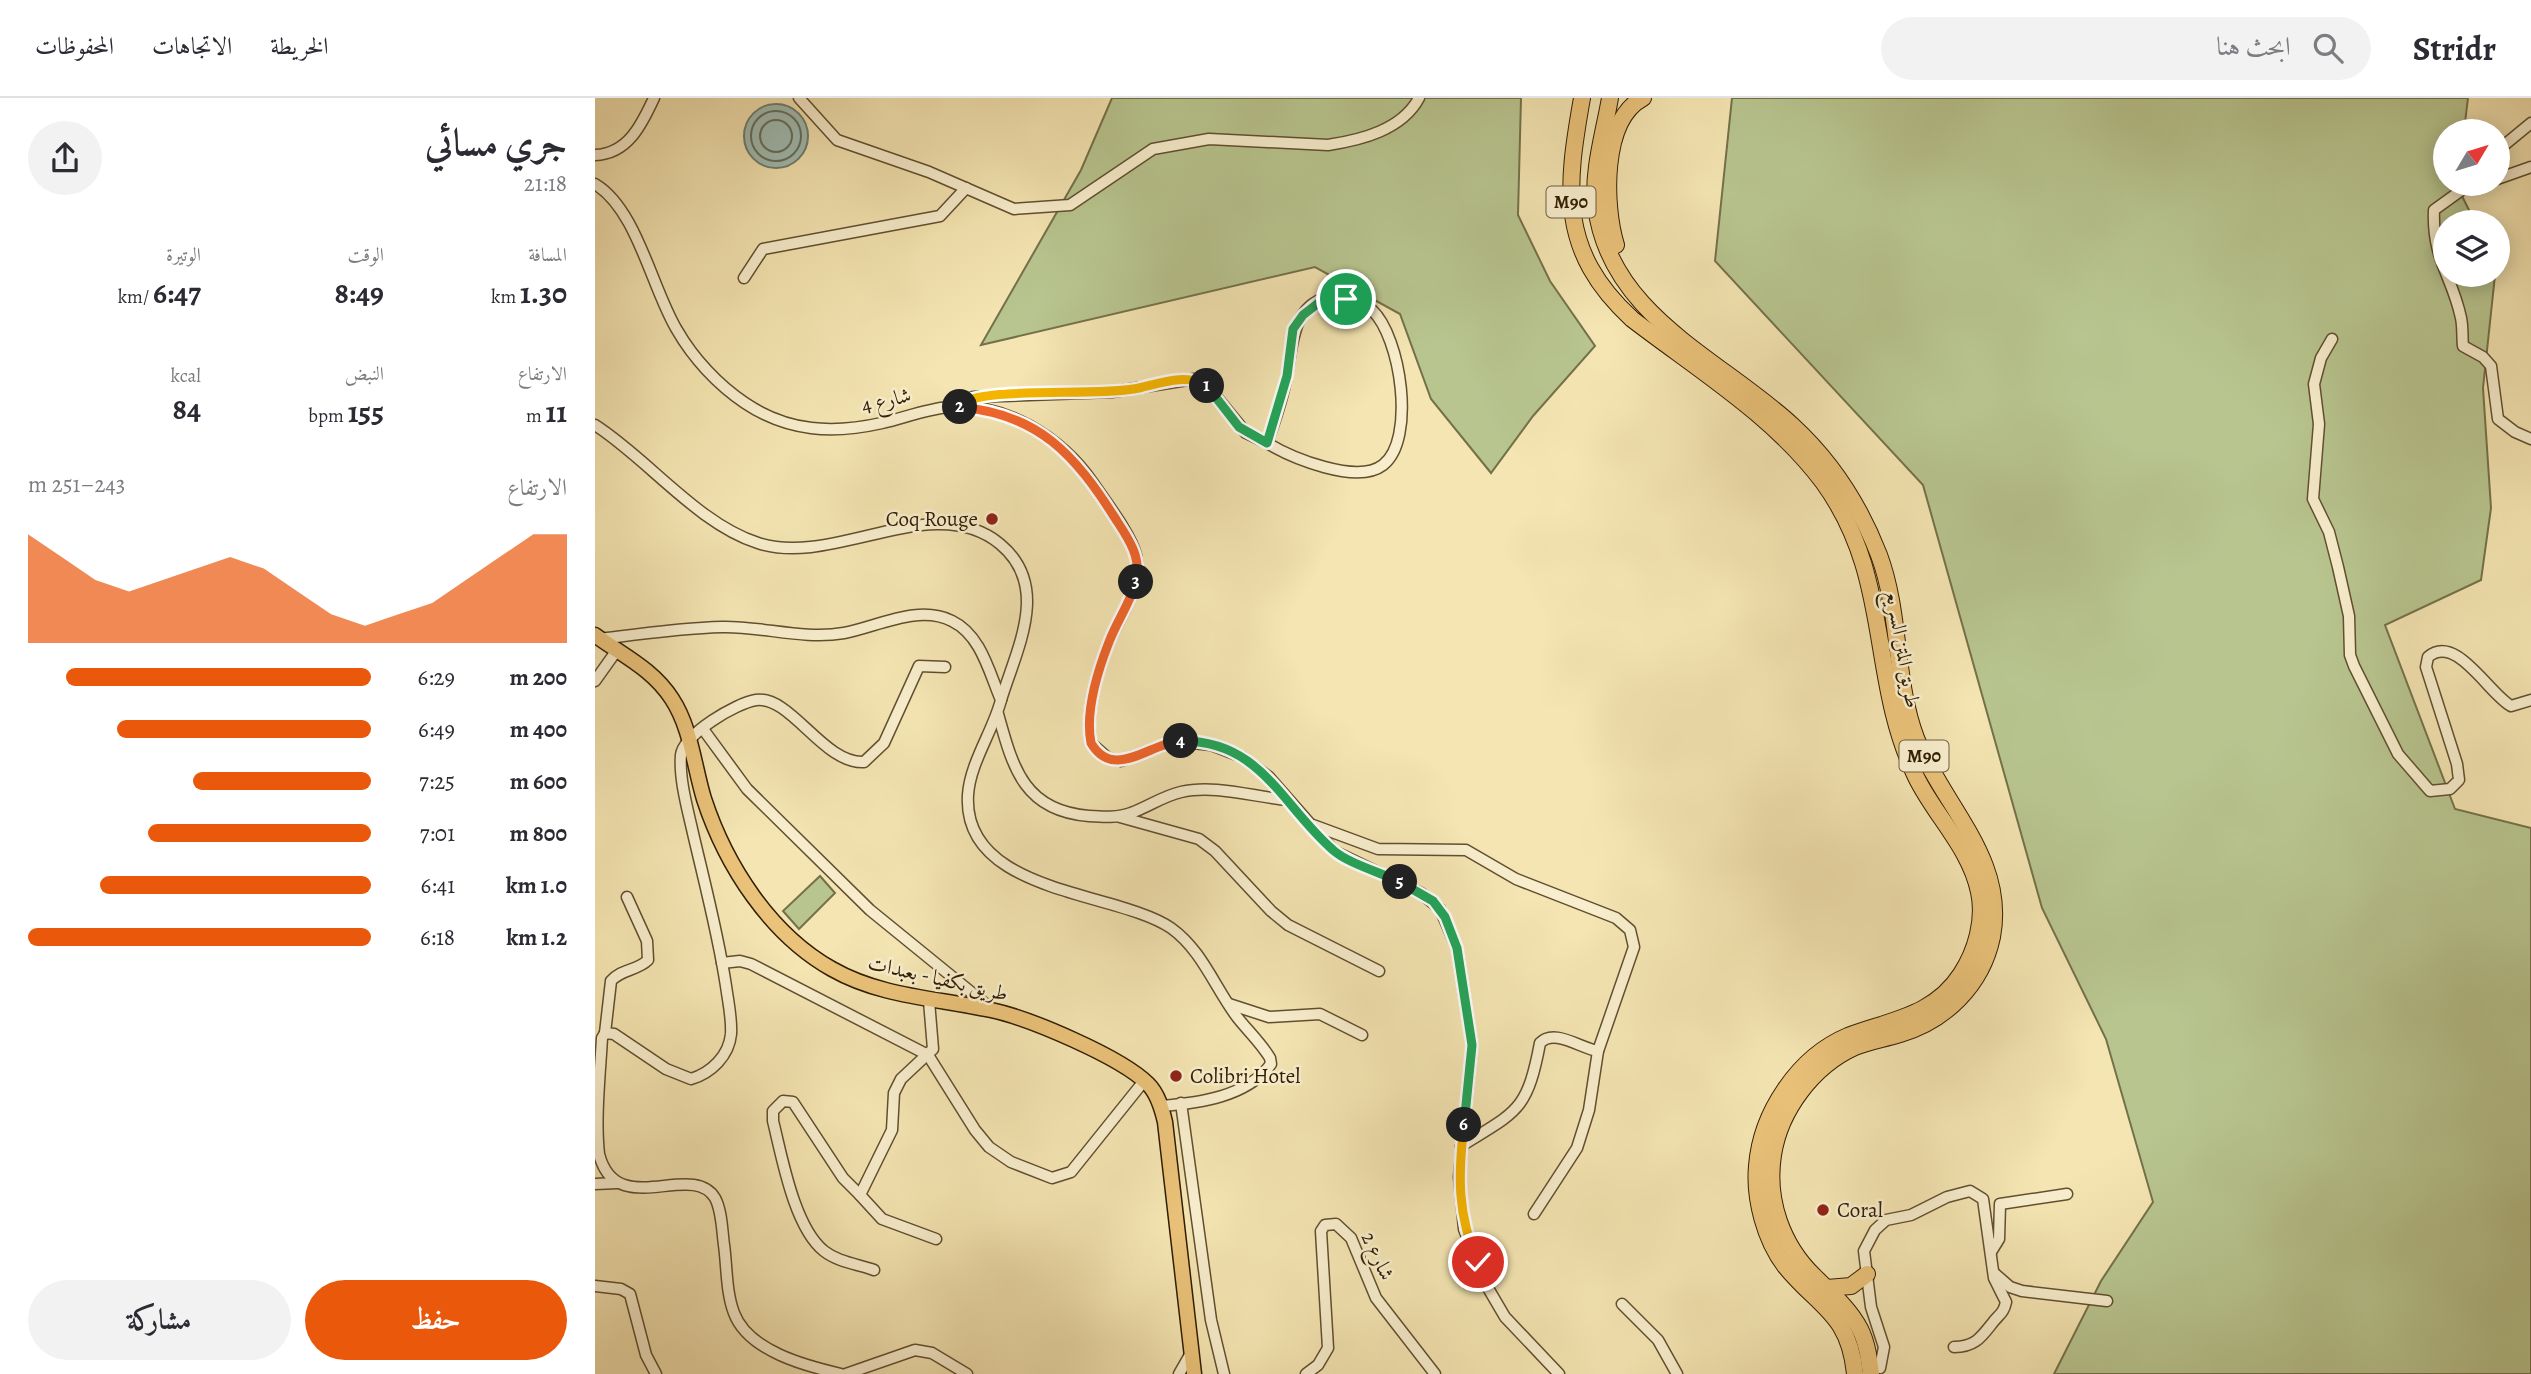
<!DOCTYPE html>
<html lang="ar">
<head>
<meta charset="utf-8">
<style>
  :root { --surface:#fff; --page:#f2f2f3; --text:#2b2b33; --muted:#7c7c81; --line:#e1e1e2; --accent:#ea580c }
  body { margin:0; font-family:Alegreya,Amiri,serif; background:var(--page); color:var(--text); direction:rtl; height:100vh; display:flex; flex-direction:column; font-size:26px; white-space:nowrap }
  * { box-sizing:border-box; margin:0 }
  p { font-size:23px; color:var(--muted) }
  .icon { flex:none; width:38px; height:38px; fill:none; stroke:currentColor; stroke-width:2; stroke-linecap:round; stroke-linejoin:round }
  .map { position:relative; flex:1; overflow:hidden; direction:ltr }
  .drawer { display:flex; flex-direction:column; background:var(--surface); width:595px }
  .drawer>* { flex:none }
  .needle { width:46px; rotate:52deg }
  .tools { position:absolute; left:1838px; top:21px; display:grid; gap:14px }
  .tools a { display:grid; place-items:center; width:77px; height:77px; border-radius:50%; background:var(--surface); box-shadow:0 4px 18px #0003; font-size:35px }
  .pin { position:absolute; display:grid; place-items:center; width:60px; height:60px; color:#fff; margin:-30px; border:4px solid #fff; border-radius:50%; box-shadow:0 2px 7px #0007 }
  .km { position:absolute; width:35px; height:35px; margin:-18px; border-radius:50%; background:#222; color:#fff; font-size:19px; line-height:35px; text-align:center }
  .round { display:grid; place-items:center; flex:none; width:74px; height:74px; border-radius:37px; background:var(--page) }
  .summary { display:flex; align-items:center; justify-content:space-between; height:119px; padding:0 28px }
  h1 { font-size:38px; font-weight:700; line-height:52px }
  .metrics { display:grid; grid-template-columns:repeat(3,1fr); gap:10px; height:119px; padding:7px 28px }
  .metrics div { display:grid; align-content:center }
  .metrics b { font-size:30px; font-weight:700 }
  .metrics small { font-size:19px; font-weight:400 }
  .metrics p { font-size:19px }
  .chart { height:196px; padding:14px 28px }
  .chart p { display:flex; justify-content:space-between }
  .chart svg { width:100%; height:126px; margin-top:7px; fill:var(--accent); opacity:.7 }
  .action { display:flex; gap:14px; margin-top:auto; padding:14px 28px }
  .action a { flex:1; height:80px; border-radius:42px; background:var(--accent); color:#fff; font-size:28px; font-weight:700; line-height:80px; text-align:center }
  .action a+a { background:var(--page); color:var(--text) }
  ul { padding:0 28px; list-style:none; font-size:23px }
  li { display:grid; grid-template-columns:112px 84px 1fr; align-items:center; height:52px }
  li i { height:18px; border-radius:9px; background:var(--accent) }
  header { display:flex; align-items:center; gap:42px; box-sizing:border-box; height:98px; padding:0 35px; background:var(--surface); border-bottom:2px solid var(--line) }
  header strong { font-size:33px }
  nav { display:flex; gap:38px; margin-inline-start:auto; font-size:24px }
  .search { width:490px; height:63px; background:var(--page); display:flex; align-items:center; gap:18px; box-sizing:border-box; padding:0 24px; border-radius:38px; color:var(--muted); font-size:26px }
  main { display:flex; flex:1; min-height:0 }
  .map>svg:first-child { display:block }
  .green { fill:#b8c58f; stroke:#74714a; stroke-width:2 }
  .water { fill:#9fbdb5; stroke:#737d6e; stroke-width:2 }
  .lines { fill:none; stroke-linecap:round; stroke-linejoin:round }
  .shore { stroke:#686d5c; stroke-width:2 }
  .minor-casing { stroke:#614f30; stroke-width:13 }
  .major-casing { stroke:#301d04; stroke-width:17 }
  .highway-casing { stroke:#301d04; stroke-width:18 }
  .minor { stroke:#f8eecd; stroke-width:10 }
  .major { stroke:#eac279; stroke-width:14 }
  .highway { stroke:#eac279; stroke-width:16 }
  .split-1-casing { stroke:#fff; stroke-width:14 }
  .split-2-casing { stroke:#fff; stroke-width:14 }
  .split-3-casing { stroke:#fff; stroke-width:14 }
  .split-4-casing { stroke:#fff; stroke-width:14 }
  .split-5-casing { stroke:#fff; stroke-width:14 }
  .split-6-casing { stroke:#fff; stroke-width:14 }
  .split-7-casing { stroke:#fff; stroke-width:14 }
  .split-1 { stroke:#22a559; stroke-width:9 }
  .split-2 { stroke:#f5b400; stroke-width:9 }
  .split-3 { stroke:#f0652b; stroke-width:9 }
  .split-4 { stroke:#f0652b; stroke-width:9 }
  .split-5 { stroke:#22a559; stroke-width:9 }
  .split-6 { stroke:#22a559; stroke-width:9 }
  .split-7 { stroke:#f5b400; stroke-width:9 }
  .poi-dot { fill:#8f2418; stroke:#f8eecd; stroke-width:2.5 }
  .labels { text-anchor:middle; dominant-baseline:central; stroke-width:5; stroke-linejoin:round; paint-order:stroke }
  .shield { fill:#f8eecd; stroke:#6c5c40; stroke-width:2 }
  .shield-label { font-size:19px; font-weight:bold; fill:#301d04 }
  .street-label { font-size:21px; fill:#301d04; stroke:#f8eecd }
  .poi-label { font-size:21px; fill:#301d04; stroke:#f8eecd; text-anchor:start }
</style>
</head>
<body>
<header>
<strong>Stridr</strong>
<div class="search"><svg class="icon" aria-label="search" viewBox="0 0 24 24"><circle cx="10" cy="10" r="6"/><path d="M15 15l6 6"/></svg>ابحث هنا</div>
<nav><a>الخريطة</a><a>الاتجاهات</a><a>المحفوظات</a></nav>
</header>
<main>
<div class="map">
<svg width="1936" height="1276" viewBox="0 0 1936 1276">
  <rect width="100%" height="100%" fill="#f4e5b2"/>
  <filter id="stains"><feTurbulence type="fractalNoise" baseFrequency=".00286" numOctaves="4"/><feColorMatrix values="0 0 0 0 .2 0 0 0 0 .09 0 0 0 0 .02 0 0 0 .5 -.17"/></filter>
  <radialGradient id="worn" r=".72"><stop offset=".6" stop-color="#630" stop-opacity="0"/><stop offset="1" stop-color="#630" stop-opacity=".3"/></radialGradient>
  <g class="green">
    <path d="M517 0H926L923 117 955 183 1000 248 938 318 896 375 836 301 805 216 720 169 386 247 486 72Z"/>
    <path d="M1137 0H1873L1869 33H1850V86H1861L1880 124H1850V177H1900L1888 290 1896 410 1886 482 1790 527 1860 711 1936 730V1276H1459L1506 1183 1558 1104 1511 941 1447 810 1328 387 1120 163Z"/>
    <path d="M225 778 240 795 204 831 188 813Z"/>
  </g>
  <circle class="water" cx="181" cy="38" r="32"/>
  <g class="lines">
    <g class="shore">
      <circle cx="181" cy="38" r="25"/>
      <circle cx="181" cy="38" r="16"/>
    </g>
    <defs>
      <g id="minor">
        <path d="M204 0 242 42 334 74 419 111 475 107 558 51 614 41 733 47C766 42 807 32 824 0"/>
        <path d="M1902 53 1936 25"/>
        <path d="M0 57C33 56 47 26 59 0"/>
        <path d="M1902 81 1936 69"/>
        <path d="M0 86C42 111 57 191 82 232 98 260 123 287 150 305 193 334 238 336 287 325 309 320 331 311 354 309 410 304 467 340 498 385 510 403 536 436 541 457 547 489 527 514 515 542 503 571 490 613 496 645L513 660 526 663 580 643 616 647 647 659 674 679 739 753 826 795 845 811 862 850 877 947 864 1079 869 1131 893 1190 910 1219 964 1276"/>
        <path d="M1875 86 1839 112C1837 162 1857 177 1866 220 1868 229 1867 239 1868 248L1888 259 1896 268 1903 321 1920 334 1936 341"/>
        <path d="M149 180 168 151 345 118 371 90"/>
        <path d="M1737 241 1726 260 1719 286 1724 326 1718 401 1734 434 1743 469 1754 518 1755 557 1759 568 1803 656 1835 693 1855 691 1864 682 1862 666 1831 569 1833 559C1861 535 1893 595 1916 608L1936 602"/>
        <path d="M357 309 378 299 517 294 599 281 614 290 651 335 672 345C680 323 688 300 692 277 698 245 697 205 738 198 750 199 768 204 777 212 806 239 821 342 788 367 762 387 697 360 672 345"/>
        <path d="M0 327C53 361 103 426 163 445 239 470 338 391 405 446 456 488 422 550 406 602"/>
        <path d="M5 541C45 536 86 530 127 529 167 528 208 542 249 535 282 529 323 506 357 523 386 537 394 574 406 602 398 633 375 665 373 697 367 796 522 793 576 830 607 852 620 890 642 919 653 933 666 945 675 960L676 966C652 999 604 1005 566 1008"/>
        <path d="M0 583 22 552"/>
        <path d="M403 616C418 670 429 713 494 718 508 719 523 720 536 715 553 709 568 698 586 694 619 686 659 699 693 702"/>
        <path d="M108 631 152 691 275 812 398 912"/>
        <path d="M525 719 604 741 620 753 676 813 693 827 784 873"/>
        <path d="M718 727 783 751 871 752 921 781 1021 820 1035 832 1039 849 1003 953 994 1012 982 1050 939 1116"/>
        <path d="M127 865 145 863 156 866 333 957 380 1032 394 1049 416 1064 457 1080 476 1074 549 983"/>
        <path d="M334 903 338 951 306 981 299 995 297 1032 265 1097 287 1121 341 1141"/>
        <path d="M634 906 674 919 725 916 767 937"/>
        <path d="M10 935 16 883C26 871 42 873 53 862L52 843 32 799"/>
        <path d="M586 1005 616 1222 629 1276"/>
        <path d="M866 1048C922 1013 932 1014 945 945 959 930 985 950 1003 953"/>
        <path d="M0 1086 22 1085"/>
        <path d="M265 1097 248 1080 198 1004 188 1003 178 1013V1023C187 1059 199 1129 229 1153 243 1164 262 1166 279 1172"/>
        <path d="M1396 1154 1404 1141 1405 1106 1472 1096"/>
        <path d="M1399 1175 1415 1189 1427 1193 1512 1203"/>
        <path d="M0 1188 26 1191 35 1196 51 1257 61 1276"/>
        <path d="M1027 1206 1063 1242 1082 1276"/>
        <path d="M1285 1270 1289 1249 1276 1209 1269 1153 1280 1132 1291 1122 1316 1117 1352 1099 1375 1093 1388 1101 1399 1180 1411 1204C1409 1214 1405 1216 1399 1223 1387 1238 1381 1249 1359 1249"/>
        <path d="M246 1276C211 1268 153 1253 139 1215 131 1194 132 1169 129 1147 127 1133 127 1113 120 1100 97 1062 21 1123 4 1056 0 1021 5 976 7 940L10 935 19 936 71 971 96 981C116 975 134 958 136 936 137 920 133 903 131 888 123 835 109 783 97 731 92 709 84 680 86 657 89 636 141 605 161 602 196 597 228 666 269 664L289 645 324 568 350 569"/>
        <path d="M251 1276 320 1252 337 1255 372 1276"/>
        <path d="M584 1276 596 1255"/>
        <path d="M711 1276 723 1267 733 1250 726 1133 730 1127 741 1126 756 1140 781 1200 840 1276"/>
      </g>
      <path id="major" d="M0 537C27 557 58 571 77 601 96 630 99 668 109 701 131 768 175 836 237 871 286 899 342 900 396 912 434 920 526 959 553 986 563 996 567 1011 570 1024L599 1276"/>
      <g id="highway">
        <path d="M987 0C971 90 963 153 1037 221 1102 271 1179 318 1228 384 1298 480 1273 579 1321 679 1340 718 1375 750 1384 794 1390 822 1381 853 1366 876 1339 918 1295 922 1253 938 1203 959 1166 1015 1162 1068 1159 1101 1170 1142 1190 1168 1224 1210 1254 1215 1260 1276"/>
        <path d="M1015 0C1009 35 997 73 1001 108 1014 218 1126 261 1198 328 1237 364 1265 408 1284 457 1306 516 1299 581 1321 640 1348 708 1412 761 1397 839 1387 887 1350 923 1305 936 1290 941 1274 943 1260 949 1218 968 1185 1012 1178 1057 1171 1102 1187 1147 1219 1178 1235 1194 1254 1210 1265 1231 1272 1245 1274 1260 1276 1276"/>
        <path d="M1021 147C1009 108 1006 22 1048 0"/>
        <path d="M1232 1190 1256 1188 1272 1176"/>
      </g>
    </defs>
    <use href="#minor" class="minor-casing"/>
    <use href="#major" class="major-casing"/>
    <use href="#highway" class="highway-casing"/>
    <use href="#minor" class="minor"/>
    <use href="#major" class="major"/>
    <use href="#highway" class="highway"/>
  </g>
  <g class="lines">
    <defs>
      <path id="split-1" d="M612 288 644 329 672 345 692 278 698 231 708 217 731 199 751 201"/>
      <path id="split-2" d="M365 309H357C393 286 494 300 544 290 566 285 592 275 612 288"/>
      <path id="split-3" d="M365 309C444 316 480 357 520 420 533 440 547 459 541 484"/>
      <path id="split-4" d="M541 484C535 505 522 523 514 544 503 572 490 614 496 645 519 684 556 644 586 643"/>
      <path id="split-5" d="M586 643C666 642 687 708 738 752 752 765 787 775 805 784"/>
      <path id="split-6" d="M805 784 838 803 850 819 862 850 877 947 869 1027"/>
      <path id="split-7" d="M869 1027C863 1076 862 1118 883 1164"/>
    </defs>
    <use href="#split-1" class="split-1-casing"/>
    <use href="#split-2" class="split-2-casing"/>
    <use href="#split-3" class="split-3-casing"/>
    <use href="#split-4" class="split-4-casing"/>
    <use href="#split-5" class="split-5-casing"/>
    <use href="#split-6" class="split-6-casing"/>
    <use href="#split-7" class="split-7-casing"/>
    <use href="#split-1" class="split-1"/>
    <use href="#split-2" class="split-2"/>
    <use href="#split-3" class="split-3"/>
    <use href="#split-4" class="split-4"/>
    <use href="#split-5" class="split-5"/>
    <use href="#split-6" class="split-6"/>
    <use href="#split-7" class="split-7"/>
  </g>
  <g class="poi-dot">
    <circle cx="397" cy="421" r="7"/>
    <circle cx="581" cy="978" r="7"/>
    <circle cx="1228" cy="1112" r="7"/>
  </g>
  <g class="labels">
    <g class="shield">
      <rect x="951.5" y="88.5" width="49" height="31" rx="5"/>
      <rect x="1304.5" y="642.5" width="49" height="31" rx="5"/>
    </g>
    <g class="shield-label">
      <text x="976" y="104">M90</text>
      <text x="1329" y="658">M90</text>
    </g>
    <g class="street-label">
      <text transform="translate(291 302) rotate(-13)">شارع 4</text>
      <text transform="translate(1308 551) rotate(80)">طريق المتن السريع</text>
      <text transform="translate(343 880) rotate(13)">طريق بكفيا - بعبدات</text>
      <text transform="translate(783 1158) rotate(65)">شارع 2</text>
    </g>
    <g class="poi-label">
      <text x="383" y="421" text-anchor="end">Coq Rouge</text>
      <text x="595" y="978">Colibri Hotel</text>
      <text x="1242" y="1112">Coral</text>
    </g>
  </g>
  <rect width="100%" height="100%" filter="url(#stains)"/>
  <rect width="100%" height="100%" fill="url(#worn)"/>
</svg>
<div class="tools">
<a><svg class="needle" viewBox="-14 -14 28 28"><path d="M0-13l5 13h-10z" fill="#e53935"/><path d="M0 13l5-13h-10z" fill="#7c7c81"/></svg></a>
<a><svg class="icon" aria-label="layers" viewBox="0 0 24 24"><path d="M12 4l9 5-9 5-9-5zM3 14l9 5 9-5"/></svg></a>
</div>
<div class="pin" style="left:751px;top:201px;background:#1e9e55"><svg class="icon" aria-label="arrive" viewBox="0 0 24 24"><path d="M6 21V4h12l-3 4 3 4H6"/></svg></div>
<div class="pin" style="left:883px;top:1164px;background:#d93025"><svg class="icon" aria-label="check" viewBox="0 0 24 24"><path d="M5 12l5 5 9-10"/></svg></div>
<b class="km" style="left:612px;top:288px">1</b>
<b class="km" style="left:365px;top:309px">2</b>
<b class="km" style="left:541px;top:484px">3</b>
<b class="km" style="left:586px;top:643px">4</b>
<b class="km" style="left:805px;top:784px">5</b>
<b class="km" style="left:869px;top:1027px">6</b>
</div>
<section class="drawer">
<div class="summary"><div><h1>جري مسائي</h1><p>21:18</p></div><a class="round"><svg class="icon" aria-label="share" viewBox="0 0 24 24"><path d="M12 15V3M7 8l5-5 5 5M5 13v7h14v-7"/></svg></a></div>
<div class="metrics">
<div><p>المسافة</p><b>1.30<small> km</small></b></div>
<div><p>الوقت</p><b>8:49</b></div>
<div><p>الوتيرة</p><b>6:47<small> /km</small></b></div>
</div>
<div class="metrics">
<div><p>الارتفاع</p><b>11<small> m</small></b></div>
<div><p>النبض</p><b>155<small> bpm</small></b></div>
<div><p>kcal</p><b>84</b></div>
</div>
<div class="chart"><p><span>الارتفاع</span>243–251 m</p>
<svg viewBox="0 0 160 44" preserveAspectRatio="none"><path d="M0 44V6L10 14L20 22L30 26L40 22L50 18L60 14L70 18L80 26L90 34L100 38L110 34L120 30L130 22L140 14L150 6L160 6V44z"/></svg>
</div>
<ul>
<li><b>200 m</b>6:29<i style="width:89%"></i></li>
<li><b>400 m</b>6:49<i style="width:74%"></i></li>
<li><b>600 m</b>7:25<i style="width:52%"></i></li>
<li><b>800 m</b>7:01<i style="width:65%"></i></li>
<li><b>1.0 km</b>6:41<i style="width:79%"></i></li>
<li><b>1.2 km</b>6:18<i style="width:100%"></i></li>
</ul>
<div class="action"><a>حفظ</a><a>مشاركة</a></div>
</section>
</main>
</body>
</html>
